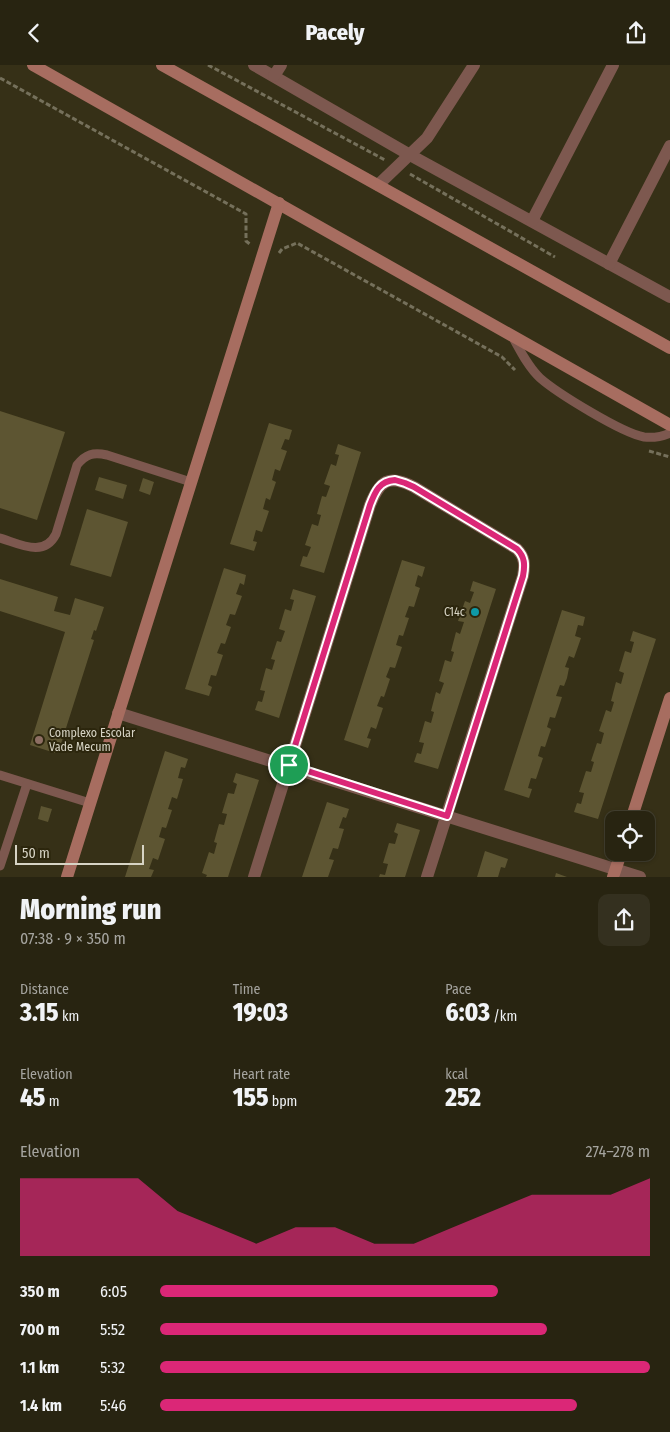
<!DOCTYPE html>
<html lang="en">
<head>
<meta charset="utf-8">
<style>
  :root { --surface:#282411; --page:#34301f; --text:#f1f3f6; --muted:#a5a49f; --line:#444131; --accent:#db2777 }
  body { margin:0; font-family:"Fira Sans Condensed",sans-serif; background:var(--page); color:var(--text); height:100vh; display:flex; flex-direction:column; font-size:19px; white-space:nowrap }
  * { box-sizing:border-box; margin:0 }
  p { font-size:16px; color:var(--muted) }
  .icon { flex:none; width:28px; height:28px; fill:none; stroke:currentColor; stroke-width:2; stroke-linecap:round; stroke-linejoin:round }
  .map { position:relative; height:812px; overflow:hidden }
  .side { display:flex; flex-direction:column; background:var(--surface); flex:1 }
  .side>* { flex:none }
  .fabs { position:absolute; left:605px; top:746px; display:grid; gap:10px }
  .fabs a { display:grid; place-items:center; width:50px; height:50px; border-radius:10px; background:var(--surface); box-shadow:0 1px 4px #0004,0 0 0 1px var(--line); font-size:25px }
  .scale { position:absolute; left:15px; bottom:12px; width:129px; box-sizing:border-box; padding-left:5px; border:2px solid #d7d4c5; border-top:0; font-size:14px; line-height:18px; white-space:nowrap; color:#d7d4c5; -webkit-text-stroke:4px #2c260d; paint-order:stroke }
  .pin { position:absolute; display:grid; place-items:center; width:42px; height:42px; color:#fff; margin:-21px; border:2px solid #fff; border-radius:50%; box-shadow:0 1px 5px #0007 }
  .round { display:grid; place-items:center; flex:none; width:52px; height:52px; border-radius:10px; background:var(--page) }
  .head { display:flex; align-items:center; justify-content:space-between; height:85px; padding:0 20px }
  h1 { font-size:28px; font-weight:800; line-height:38px }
  .stats { display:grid; grid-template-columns:repeat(3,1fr); gap:8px; height:85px; padding:5px 20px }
  .stats div { display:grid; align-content:center }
  .stats b { font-size:25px; font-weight:800 }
  .stats small { font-size:14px; font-weight:400 }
  .stats p { font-size:14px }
  .chart { height:140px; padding:10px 20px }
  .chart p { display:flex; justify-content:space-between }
  .chart svg { width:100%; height:90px; margin-top:5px; fill:var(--accent); opacity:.7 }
  ul { padding:0 20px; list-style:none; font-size:16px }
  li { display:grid; grid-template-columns:80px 60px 1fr; align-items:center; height:38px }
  li i { height:12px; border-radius:6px; background:var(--accent) }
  header { display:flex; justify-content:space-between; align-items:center; height:65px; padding:0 20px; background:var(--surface); font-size:22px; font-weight:800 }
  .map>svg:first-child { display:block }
  .building { fill:#5d5532 }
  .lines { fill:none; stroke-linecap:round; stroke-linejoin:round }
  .path { stroke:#75705b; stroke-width:3; stroke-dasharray:5 2.5; stroke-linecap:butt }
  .lane { stroke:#7d584f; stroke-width:9 }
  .street { stroke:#7d584f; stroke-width:12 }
  .secondary { stroke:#a76d60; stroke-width:12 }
  .route-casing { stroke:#fff; stroke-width:10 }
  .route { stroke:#db2777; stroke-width:6 }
  .culture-dot { fill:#0f9aa8; stroke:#2c260d; stroke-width:2 }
  .education-dot { fill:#8d6e63; stroke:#2c260d; stroke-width:2 }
  .labels { text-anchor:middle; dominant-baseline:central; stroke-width:4; stroke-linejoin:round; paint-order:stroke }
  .poi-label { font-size:12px; fill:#d7d4c5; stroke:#2c260d; text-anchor:end }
</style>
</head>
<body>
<header><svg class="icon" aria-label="back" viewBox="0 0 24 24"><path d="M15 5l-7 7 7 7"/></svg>Pacely<svg class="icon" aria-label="share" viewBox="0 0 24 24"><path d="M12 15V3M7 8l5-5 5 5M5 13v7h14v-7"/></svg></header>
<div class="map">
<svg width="670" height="812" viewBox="0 0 670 812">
  <rect width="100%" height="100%" fill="#363017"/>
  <g class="building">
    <path d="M0 346 65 367 37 455 0 443Z"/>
    <path d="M269 358 292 365 289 375 285 374 281 384 287 386 280 406 275 404 272 415 276 417 270 435 266 433 263 444 269 446 262 467 256 465 253 476 257 477 254 486 230 479Z"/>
    <path d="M338 379 361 387 324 508 300 501 303 491 307 492 311 482 305 480 312 459 318 461 321 450 317 449 322 431 326 432 330 421 324 419 331 399 336 401 339 390 335 389Z"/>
    <path d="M99 412 127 420 123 434 95 425Z"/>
    <path d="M143 413 154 417 150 430 139 426Z"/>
    <path d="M87 444 128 457 111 512 70 500Z"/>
    <path d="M402 495 425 502 422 512 418 510 415 521 420 523 414 542 409 541 405 552 409 553 403 571 399 570 396 580 402 582 395 603 390 602 386 612 390 614 384 632 381 631 377 641 383 643 376 664 371 662 367 673 371 674 368 683 344 675Z"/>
    <path d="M224 503 246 510 244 520 240 518 236 529 242 531 235 550 230 549 226 560 231 562 225 579 221 578 217 588 223 590 216 611 211 610 208 620 212 622 209 631 185 624Z"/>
    <path d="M0 514 58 532 54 546 70 550 75 533 104 542 96 566 94 565 91 574 94 575 60 682 57 681 55 688 30 680 65 567 0 546Z"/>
    <path d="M473 516 496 524 438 704 414 697 417 688 421 689 424 678 419 677 425 656 431 658 434 647 431 646 436 627 440 629 444 618 439 616 445 595 451 597 454 587 451 586 456 567 460 569 464 557 458 556 465 536 470 538 474 527 470 526Z"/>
    <path d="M293 524 316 531 279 653 255 645 258 636 262 637 265 626 260 625 266 603 272 605 275 595 271 594 277 576 281 577 285 566 279 564 285 544 291 546 294 535 290 534Z"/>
    <path d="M562 545 585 552 583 561 578 560 575 571 581 573 574 593 569 591 565 602 569 603 567 613 564 621 560 620 556 631 562 632 555 653 550 652 547 662 551 664 545 682 541 681 538 691 543 693 536 714 531 713 528 723 532 724 529 733 504 725Z"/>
    <path d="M633 566 656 574 598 754 574 747 577 738 581 739 584 728 579 727 586 706 591 707 594 697 591 696 597 678 601 679 604 668 599 666 606 645 611 647 614 637 611 636 616 617 621 619 624 608 619 606 625 586 631 588 634 577 630 576Z"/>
    <path d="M165 686 188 694 185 703 181 702 178 713 183 714 177 734 172 732 168 744 172 745 166 763 162 762 159 772 165 774 158 795 153 793 149 804 154 805 151 812H125Z"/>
    <path d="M236 708 259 715 228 812H206L207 810 202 808 209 787 214 789 217 778 214 777 219 759 224 760 227 749 222 748 228 728 234 729 237 719 233 717Z"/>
    <path d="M327 737 349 744 346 753 343 752 339 763 344 764 338 784 333 783 329 794 334 795 328 812H302Z"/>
    <path d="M41 741 52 744 48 757 38 754Z"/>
    <path d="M397 758 420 765 405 812H379L380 809 385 810 388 799 383 798 389 778 395 779 398 769 394 767Z"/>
    <path d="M485 786 508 794 505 803 501 802 498 812H477Z"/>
    <path d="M556 808 567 812H555Z"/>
  </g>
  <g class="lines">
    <g class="path">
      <path d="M208 0 385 95"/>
      <path d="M0 13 246 149V176L251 180"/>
      <path d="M410 109 555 192"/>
      <path d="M279 188 282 184 297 178 502 292 515 305"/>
      <path d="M649 386 670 392"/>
    </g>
    <g class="lane">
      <path d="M512 271C520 285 528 302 540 313 557 328 622 368 644 372 654 373 661 372 670 368"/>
      <path d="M0 473C20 479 44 493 56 469L77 400C86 389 93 387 107 390L191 417"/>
      <path d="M0 710 90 738"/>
      <path d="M0 801 27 719"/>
    </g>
    <g class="street">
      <path d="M254 0 410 90 670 232"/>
      <path d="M274 11 281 0"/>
      <path d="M378 120 427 73 474 0"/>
      <path d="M532 156 613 0"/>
      <path d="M609 199 670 81"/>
      <path d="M118 648 640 812"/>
      <path d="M254 812 370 440C380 415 389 409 414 422L517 484C525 492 525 500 523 511L427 812"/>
    </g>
    <g class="secondary">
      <path d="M33 0 670 360"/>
      <path d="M162 0 670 283"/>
      <path d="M631 755 670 633"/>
      <path d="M67 812 279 138"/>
      <path d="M613 812 621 788"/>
    </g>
  </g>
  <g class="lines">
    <defs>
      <path id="route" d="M395 415 405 418 414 422 517 484C525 492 525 500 523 511L447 751 289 700 370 440C375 427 379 416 395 415Z"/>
    </defs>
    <use href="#route" class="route-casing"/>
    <use href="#route" class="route"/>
  </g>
  <circle class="culture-dot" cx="475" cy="547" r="5"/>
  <circle class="education-dot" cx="39" cy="675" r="5"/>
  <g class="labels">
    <g class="poi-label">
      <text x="465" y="547">C14c</text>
      <text x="49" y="668" text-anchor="start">Complexo Escolar<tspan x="49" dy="14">Vade Mecum</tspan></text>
    </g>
  </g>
</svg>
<div class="fabs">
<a><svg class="icon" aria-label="locate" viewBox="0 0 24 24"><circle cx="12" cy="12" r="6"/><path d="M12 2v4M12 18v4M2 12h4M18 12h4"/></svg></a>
</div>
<div class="scale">50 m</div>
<div class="pin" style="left:289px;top:700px;background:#1e9e55"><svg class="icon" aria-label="arrive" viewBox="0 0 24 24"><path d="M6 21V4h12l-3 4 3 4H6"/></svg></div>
</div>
<section class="side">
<div class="head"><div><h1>Morning run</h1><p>07:38 · 9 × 350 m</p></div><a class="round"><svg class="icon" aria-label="share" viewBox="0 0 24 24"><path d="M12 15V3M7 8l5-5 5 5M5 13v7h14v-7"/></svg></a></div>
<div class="stats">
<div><p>Distance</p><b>3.15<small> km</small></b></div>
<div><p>Time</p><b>19:03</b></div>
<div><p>Pace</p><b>6:03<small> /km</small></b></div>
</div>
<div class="stats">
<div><p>Elevation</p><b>45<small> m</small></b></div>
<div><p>Heart rate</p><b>155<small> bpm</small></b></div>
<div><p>kcal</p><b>252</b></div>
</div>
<div class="chart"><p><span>Elevation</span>274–278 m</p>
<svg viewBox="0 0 160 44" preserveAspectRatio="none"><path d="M0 44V6L10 6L20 6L30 6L40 22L50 30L60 38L70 30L80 30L90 38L100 38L110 30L120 22L130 14L140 14L150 14L160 6V44z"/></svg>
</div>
<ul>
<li><b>350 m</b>6:05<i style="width:69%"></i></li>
<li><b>700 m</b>5:52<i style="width:79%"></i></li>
<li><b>1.1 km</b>5:32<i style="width:100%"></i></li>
<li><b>1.4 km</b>5:46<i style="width:85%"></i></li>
</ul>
</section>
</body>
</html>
